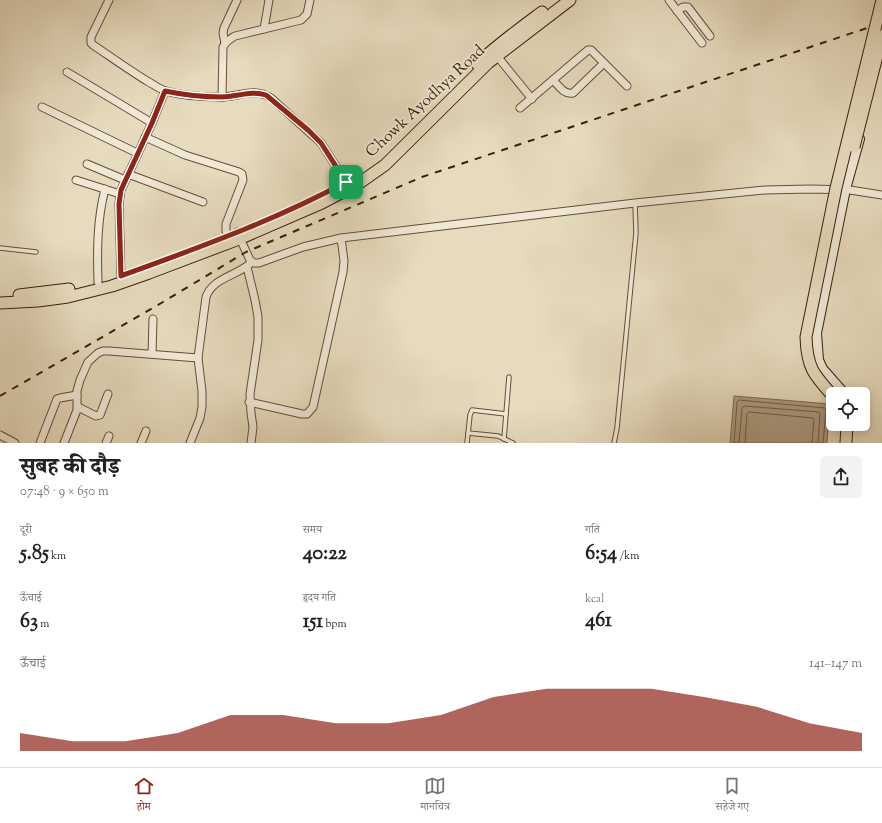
<!DOCTYPE html>
<html lang="hi">
<head>
<meta charset="utf-8">
<style>
  :root { --surface:#fff; --page:#f2f2f2; --text:#222; --muted:#767676; --line:#e0e0e0; --accent:#8f2418 }
  body { margin:0; font-family:"Sorts Mill Goudy","Noto Serif Devanagari",serif; background:var(--page); color:var(--text); height:100vh; display:flex; flex-direction:column; font-size:15px; white-space:nowrap }
  * { box-sizing:border-box; margin:0 }
  p { font-size:13px; color:var(--muted) }
  .icon { flex:none; width:22px; height:22px; fill:none; stroke:currentColor; stroke-width:2; stroke-linecap:round; stroke-linejoin:round }
  .map { position:relative; height:443px; overflow:hidden }
  .details { display:flex; flex-direction:column; background:var(--surface); flex:1 }
  .details>* { flex:none }
  .controls { position:absolute; left:826px; top:387px; display:grid; gap:8px }
  .controls a { display:grid; place-items:center; width:44px; height:44px; border-radius:6px; background:var(--surface); box-shadow:0 2px 10px #0003; font-size:20px }
  .pin { position:absolute; display:grid; place-items:center; width:34px; height:34px; color:#fff; margin:-17px; border-radius:8px; box-shadow:0 2px 6px #0006 }
  .round { display:grid; place-items:center; flex:none; width:42px; height:42px; border-radius:6px; background:var(--page) }
  .head { display:flex; align-items:center; justify-content:space-between; height:68px; padding:0 20px }
  h1 { font-size:22px; font-weight:800; line-height:30px }
  .stats { display:grid; grid-template-columns:repeat(3,1fr); gap:6px; height:68px; padding:4px 20px }
  .stats div { display:grid; align-content:center }
  .stats b { font-size:20px; font-weight:800 }
  .stats small { font-size:11px; font-weight:400 }
  .stats p { font-size:11px }
  .chart { height:112px; padding:8px 20px }
  .chart p { display:flex; justify-content:space-between }
  .chart svg { width:100%; height:72px; margin-top:4px; fill:var(--accent); opacity:.7 }
  .tab-bar { display:flex; justify-content:space-around; align-items:center; height:56px; border-top:1px solid var(--line); background:var(--surface); font-size:11px; color:var(--muted) }
  .tab-bar a { display:grid; justify-items:center; gap:2px }
  .tab-bar .current { color:var(--accent) }
  .map>svg:first-child { display:block }
  .water { fill:#ac9b81; stroke:#7f6951 }
  .lines { fill:none; stroke-linecap:round; stroke-linejoin:round }
  .shore { stroke:#745c46; stroke-width:1 }
  .lane-casing { stroke:#664d37; stroke-width:5.5 }
  .street-casing { stroke:#664d37; stroke-width:9 }
  .secondary-casing { stroke:#3b1e0a; stroke-width:12 }
  .primary-casing { stroke:#3b1e0a; stroke-width:13 }
  .lane { stroke:#efe8d5; stroke-width:3.5 }
  .street { stroke:#efe8d5; stroke-width:7 }
  .secondary { stroke:#efe8d5; stroke-width:10 }
  .primary { stroke:#e6dbbe; stroke-width:11 }
  .rail { stroke:#3b1e0a; stroke-width:2; stroke-dasharray:7 7; stroke-linecap:butt }
  .primary-bridge-casing { stroke:#3b1e0a; stroke-width:13; stroke-linecap:butt }
  .primary-bridge { stroke:#e6dbbe; stroke-width:11 }
  .route-casing { stroke:#fff; stroke-width:8 }
  .route { stroke:#8f2418; stroke-width:5 }
  .labels { text-anchor:middle; dominant-baseline:central; stroke-width:4; stroke-linejoin:round; paint-order:stroke }
  .street-label { font-size:16px; fill:#3b1e0a; stroke:#efe8d5 }
</style>
</head>
<body>
<div class="map">
<svg width="882" height="443" viewBox="0 0 882 443">
  <rect width="100%" height="100%" fill="#e6dbbe"/>
  <filter id="stains"><feTurbulence type="fractalNoise" baseFrequency=".005" numOctaves="4"/><feColorMatrix values="0 0 0 0 .2 0 0 0 0 .09 0 0 0 0 .02 0 0 0 .5 -.17"/></filter>
  <radialGradient id="worn" r=".72"><stop offset=".6" stop-color="#630" stop-opacity="0"/><stop offset="1" stop-color="#630" stop-opacity=".3"/></radialGradient>
  <path class="water" d="M734 396 830 404 827 443H730Z"/>
  <g class="lines">
    <g class="shore">
      <path d="M734 443 737 402 739 400 825 408 826 410 823 443"/>
      <path d="M739 443 742 408 744 406 819 412 820 414 818 443"/>
      <path d="M745 443 747 414 749 412 813 418 814 419 812 443"/>
    </g>
    <defs>
      <g id="lane">
        <path d="M0 248 36 252"/>
        <path d="M468 433 498 436 513 443"/>
        <path d="M504 439 509 377"/>
        <path d="M467 443 470 415 472 410 506 414"/>
        <path d="M614 443 617 428 636 233 635 203"/>
      </g>
      <g id="street">
        <path d="M109 0 91 37V43L93 45C111 57 129 70 147 81 153 84 159 89 166 91 183 96 203 97 221 97 240 97 253 87 271 98L321 143 346 182"/>
        <path d="M669 0 702 43"/>
        <path d="M677 11 683 7H688L710 36"/>
        <path d="M264 29 269 0"/>
        <path d="M225 43 223 33 224 28 237 0"/>
        <path d="M497 56 532 99"/>
        <path d="M67 72 152 123"/>
        <path d="M553 80C559 86 564 95 573 93L604 63"/>
        <path d="M222 97 223 47C226 41 230 39 235 36L301 20 307 14 310 0"/>
        <path d="M42 107 137 153"/>
        <path d="M520 108 588 50H591L627 86"/>
        <path d="M145 137 185 155 239 172 242 174 243 180 226 224V231L228 236"/>
        <path d="M87 164 125 180"/>
        <path d="M128 174 203 202"/>
        <path d="M76 180 120 194"/>
        <path d="M237 232 250 260 254 263H259L303 247 341 238 635 203 765 190 810 189 850 190 882 195"/>
        <path d="M247 267 255 300 258 317V340L250 394 251 413 253 427 251 443"/>
        <path d="M121 276 119 204 121 190 152 123 165 91"/>
        <path d="M98 282C97 251 97 220 105 189"/>
        <path d="M152 354 153 319"/>
        <path d="M249 402 302 414H307L313 407 343 272 344 261 341 238"/>
        <path d="M78 407 96 416 100 415 108 394"/>
        <path d="M0 435 15 443"/>
        <path d="M40 443 57 399 60 398 77 395"/>
        <path d="M64 443 77 410V391L80 380 88 362 98 353 103 351H109L198 358"/>
        <path d="M106 443 109 436"/>
        <path d="M141 443 146 431"/>
        <path d="M190 443 200 418 202 407V391L198 358 206 297C213 277 238 276 252 262"/>
      </g>
      <path id="secondary" d="M844 394 822 369 818 360 816 333 845 189 859 139"/>
      <g id="primary">
        <path d="M477 64C498 44 519 29 542 12"/>
        <path d="M19 295 69 289"/>
        <path d="M0 303 38 301 68 297 112 286 149 273 239 239 322 203 358 184 385 165 488 63 570 0"/>
        <path d="M846 443 847 424"/>
      </g>
    </defs>
    <use href="#lane" class="lane-casing"/>
    <use href="#street" class="street-casing"/>
    <use href="#secondary" class="secondary-casing"/>
    <use href="#primary" class="primary-casing"/>
    <use href="#lane" class="lane"/>
    <use href="#street" class="street"/>
    <use href="#secondary" class="secondary"/>
    <use href="#primary" class="primary"/>
    <path class="rail" d="M0 396 163 302 246 252 422 177 882 23"/>
    <defs>
      <g id="primary-bridge">
        <path d="M854 147 882 36"/>
        <path d="M833 396C813 374 807 367 806 337L836 188 882 0"/>
      </g>
    </defs>
    <use href="#primary-bridge" class="primary-bridge-casing"/>
    <use href="#primary-bridge" class="primary-bridge"/>
  </g>
  <g class="lines">
    <defs>
      <path id="route" d="M165 91C184 95 203 97 222 97 237 97 251 90 266 95L308 130 321 143 346 182C274 221 197 248 121 276L119 204 121 190 152 123Z"/>
    </defs>
    <use href="#route" class="route-casing"/>
    <use href="#route" class="route"/>
  </g>
  <g class="labels">
    <g class="street-label">
      <text transform="translate(426 102) rotate(-43)">Chowk Ayodhya Road</text>
    </g>
  </g>
  <rect width="100%" height="100%" filter="url(#stains)"/>
  <rect width="100%" height="100%" fill="url(#worn)"/>
</svg>
<div class="controls">
<a><svg class="icon" aria-label="locate" viewBox="0 0 24 24"><circle cx="12" cy="12" r="6"/><path d="M12 2v4M12 18v4M2 12h4M18 12h4"/></svg></a>
</div>
<div class="pin" style="left:346px;top:182px;background:#1e9e55"><svg class="icon" aria-label="arrive" viewBox="0 0 24 24"><path d="M6 21V4h12l-3 4 3 4H6"/></svg></div>
</div>
<section class="details">
<div class="head"><div><h1>सुबह की दौड़</h1><p>07:48 · 9 × 650 m</p></div><a class="round"><svg class="icon" aria-label="share" viewBox="0 0 24 24"><path d="M12 15V3M7 8l5-5 5 5M5 13v7h14v-7"/></svg></a></div>
<div class="stats">
<div><p>दूरी</p><b>5.85<small> km</small></b></div>
<div><p>समय</p><b>40:22</b></div>
<div><p>गति</p><b>6:54<small> /km</small></b></div>
</div>
<div class="stats">
<div><p>ऊँचाई</p><b>63<small> m</small></b></div>
<div><p>हृदय गति</p><b>151<small> bpm</small></b></div>
<div><p>kcal</p><b>461</b></div>
</div>
<div class="chart"><p><span>ऊँचाई</span>141–147 m</p>
<svg viewBox="0 0 160 44" preserveAspectRatio="none"><path d="M0 44V33L10 38L20 38L30 33L40 22L50 22L60 27L70 27L80 22L90 11L100 6L110 6L120 6L130 11L140 17L150 27L160 33V44z"/></svg>
</div>
</section>
<nav class="tab-bar">
<a class="current"><svg class="icon" aria-label="home" viewBox="0 0 24 24"><path d="M3 11l9-7 9 7M6 9v11h12V9"/></svg>होम</a>
<a><svg class="icon" aria-label="map" viewBox="0 0 24 24"><path d="M3 6l6-2 6 2 6-2v14l-6 2-6-2-6 2zM9 4v14M15 6v14"/></svg>मानचित्र</a>
<a><svg class="icon" aria-label="saved" viewBox="0 0 24 24"><path d="M7 4h10v16l-5-4-5 4z"/></svg>सहेजे गए</a>
</nav>
</body>
</html>
